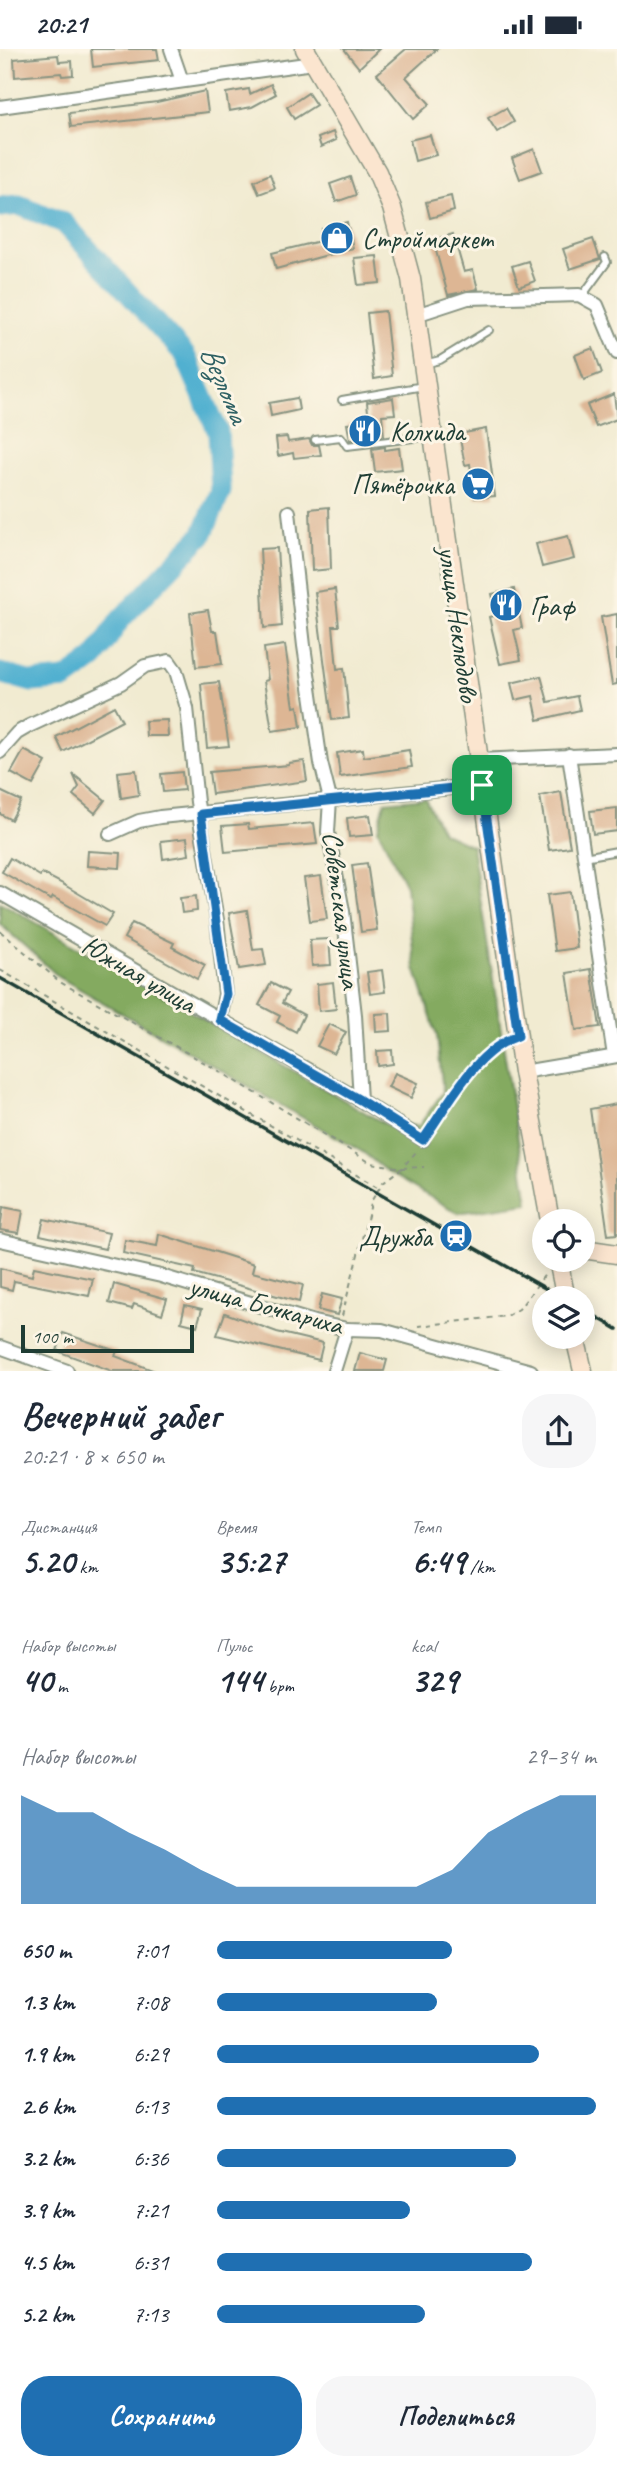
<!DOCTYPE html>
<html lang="ru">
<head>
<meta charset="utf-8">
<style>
  :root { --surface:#fff; --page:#f6f6f7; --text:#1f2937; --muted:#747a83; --accent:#1f6fb2 }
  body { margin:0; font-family:Caveat,sans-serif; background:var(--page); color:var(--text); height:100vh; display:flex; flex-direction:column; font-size:26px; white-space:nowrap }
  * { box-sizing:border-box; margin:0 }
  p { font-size:23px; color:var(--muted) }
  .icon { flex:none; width:38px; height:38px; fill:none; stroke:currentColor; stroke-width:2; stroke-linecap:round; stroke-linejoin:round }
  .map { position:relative; height:1322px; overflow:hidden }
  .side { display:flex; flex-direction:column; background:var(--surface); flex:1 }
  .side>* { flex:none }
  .tools { position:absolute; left:532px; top:1160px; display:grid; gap:14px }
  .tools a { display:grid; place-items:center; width:63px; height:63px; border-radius:50%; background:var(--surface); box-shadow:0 4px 18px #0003; font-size:35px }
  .scale { position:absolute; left:21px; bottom:18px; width:173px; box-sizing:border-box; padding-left:7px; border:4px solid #1f3d34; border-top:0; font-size:19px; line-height:24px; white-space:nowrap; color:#1f3d34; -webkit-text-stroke:5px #fcf5e5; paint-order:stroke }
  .pin { position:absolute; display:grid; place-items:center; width:60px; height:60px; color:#fff; margin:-30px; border-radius:14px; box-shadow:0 4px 10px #0006 }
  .round { display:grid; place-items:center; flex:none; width:74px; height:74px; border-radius:28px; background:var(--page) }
  .headline { display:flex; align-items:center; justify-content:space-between; height:119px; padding:0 21px }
  h1 { font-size:38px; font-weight:700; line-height:52px }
  .metrics { display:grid; grid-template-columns:repeat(3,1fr); gap:10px; height:119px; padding:7px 21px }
  .metrics div { display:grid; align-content:center }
  .metrics b { font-size:35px; font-weight:700 }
  .metrics small { font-size:19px; font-weight:400 }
  .metrics p { font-size:19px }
  .chart { height:196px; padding:14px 21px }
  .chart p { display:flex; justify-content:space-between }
  .chart svg { width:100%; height:126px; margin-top:7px; fill:var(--accent); opacity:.7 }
  .button { display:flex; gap:14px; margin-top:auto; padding:14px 21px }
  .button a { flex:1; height:80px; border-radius:28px; background:var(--accent); color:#fff; font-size:28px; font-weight:700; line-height:80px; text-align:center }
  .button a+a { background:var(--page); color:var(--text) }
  ul { padding:0 21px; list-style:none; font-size:23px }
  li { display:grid; grid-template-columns:112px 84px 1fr; align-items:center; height:52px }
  li i { height:18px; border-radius:9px; background:var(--accent) }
  .status { display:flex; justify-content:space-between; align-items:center; height:49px; padding:0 35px; background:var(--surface); direction:ltr }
  .status svg { height:19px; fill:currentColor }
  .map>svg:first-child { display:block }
  .forest { fill:#84aa60; stroke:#52744a; stroke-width:2 }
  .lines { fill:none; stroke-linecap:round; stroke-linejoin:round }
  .river { stroke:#51b0d0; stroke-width:21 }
  .building { fill:#ddb694 }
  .lane-casing { stroke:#889482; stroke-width:10 }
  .street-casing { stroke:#889482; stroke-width:16 }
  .secondary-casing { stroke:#889482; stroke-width:21 }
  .path { stroke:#889482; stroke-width:2; stroke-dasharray:5 5; stroke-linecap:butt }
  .lane { stroke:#fff; stroke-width:6 }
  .street { stroke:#fff; stroke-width:12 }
  .secondary { stroke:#fbe5cf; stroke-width:18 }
  .rail { stroke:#1f3d34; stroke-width:3.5 }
  .route-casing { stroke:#fff; stroke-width:14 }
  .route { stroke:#1f6fb2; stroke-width:9 }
  .labels { text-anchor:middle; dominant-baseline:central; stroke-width:6; stroke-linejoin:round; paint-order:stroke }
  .poi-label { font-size:28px; fill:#1f3d34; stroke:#fcf5e5; text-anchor:start }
  .street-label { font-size:28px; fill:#1f3d34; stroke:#fcf5e5 }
  .water-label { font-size:30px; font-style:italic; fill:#2e6063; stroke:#fcf5e5 }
</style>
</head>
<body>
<div class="status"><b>20:21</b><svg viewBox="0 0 49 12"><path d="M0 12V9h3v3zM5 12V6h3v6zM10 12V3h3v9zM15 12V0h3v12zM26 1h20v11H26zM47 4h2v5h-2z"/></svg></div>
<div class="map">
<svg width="617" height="1322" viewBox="0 0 617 1322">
  <rect width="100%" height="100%" fill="#fcf5e5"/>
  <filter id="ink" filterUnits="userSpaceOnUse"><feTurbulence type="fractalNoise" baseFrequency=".0143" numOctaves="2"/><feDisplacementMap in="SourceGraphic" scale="14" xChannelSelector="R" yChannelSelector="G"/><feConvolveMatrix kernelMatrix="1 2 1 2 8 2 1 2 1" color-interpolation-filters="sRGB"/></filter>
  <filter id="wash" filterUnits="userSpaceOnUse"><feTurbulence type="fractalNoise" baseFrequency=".00686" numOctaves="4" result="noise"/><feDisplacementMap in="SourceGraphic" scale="28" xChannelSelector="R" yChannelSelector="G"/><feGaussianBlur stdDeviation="1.57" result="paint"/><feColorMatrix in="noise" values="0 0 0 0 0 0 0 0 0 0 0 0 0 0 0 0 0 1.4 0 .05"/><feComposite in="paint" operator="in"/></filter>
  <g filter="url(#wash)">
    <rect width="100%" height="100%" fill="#f1ebd1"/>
    <path class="forest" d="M425 749 442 783 472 797 528 1154 458 1164 387 1123 364 1104 59 928 0 875V853L387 1076 419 1077 443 1043 437 987 415 919 406 837 378 780 385 753Z"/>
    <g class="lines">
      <path class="river" d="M0 158 19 156 64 174 185 306 218 383 221 442 202 486 120 571 94 610 66 630 32 633 0 624"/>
    </g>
    <g id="blocks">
      <g class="building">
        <path d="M91 0H157L159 11 93 18Z"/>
        <path d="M344 0H379L359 19Z"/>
        <path d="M406 0H437L406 28 430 55 413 70 377 25Z"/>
        <path d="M58 6 59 13 72 12 73 26 62 27 61 24 15 28 14 10Z"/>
        <path d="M271 35 276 45 252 58 229 62 226 44 249 40 250 45Z"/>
        <path d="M205 42 208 63 71 78 69 64 157 53Z"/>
        <path d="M308 44 316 56 294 70 287 58Z"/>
        <path d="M506 59 514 73 497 83 488 69Z"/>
        <path d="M333 83 336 91 321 98 318 89Z"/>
        <path d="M430 86 436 106 415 112 410 91Z"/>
        <path d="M534 100 542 122 520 130 512 109Z"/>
        <path d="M270 125 275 139 259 145 254 132Z"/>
        <path d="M350 128 356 146 336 153 330 135Z"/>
        <path d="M451 147 454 162 430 169 426 153Z"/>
        <path d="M347 173 353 199 276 220 272 204 324 191 321 180Z"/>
        <path d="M453 185 464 223 473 221 478 240 448 246 433 191Z"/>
        <path d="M593 190 600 210 570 220 563 200Z"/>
        <path d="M377 207 380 234 358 236 354 209Z"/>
        <path d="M528 212 535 232 519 238 512 217Z"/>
        <path d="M385 262 392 327 374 330 367 264Z"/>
        <path d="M593 299 602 324 584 331 575 306Z"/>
        <path d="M614 345 617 370 596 378 587 356Z"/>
        <path d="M297 349 299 361 271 367 269 354Z"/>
        <path d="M393 349 395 365 382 366 384 387 350 391 347 375 369 373 367 353Z"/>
        <path d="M486 380 495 447 475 449 470 415 465 416 459 385Z"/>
        <path d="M287 388 288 393 309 390 312 396H319L321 406 294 409 293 404 278 407 276 389Z"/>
        <path d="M385 398V401L399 399 402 420 375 423 372 400Z"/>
        <path d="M329 458 331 520 312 522 310 460Z"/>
        <path d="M568 487 574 510 542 518 536 495Z"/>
        <path d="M277 499 282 577 264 579 260 500Z"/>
        <path d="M335 540 339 577H333L337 620 344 619 349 669 332 671 315 543Z"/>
        <path d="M514 540 522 579 514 581 521 611 500 615 489 568 497 566 492 545Z"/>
        <path d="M208 561 212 582H217L222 615 196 618 190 564Z"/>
        <path d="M617 565V635L612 636 601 568Z"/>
        <path d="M285 596 294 658 298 657 301 678 272 682 264 632 268 631 264 599Z"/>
        <path d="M541 627 548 653 577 647 580 661 538 671 533 647 515 651 511 634Z"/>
        <path d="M219 633 229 697 207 699 201 635Z"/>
        <path d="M114 657 122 672 63 703 56 688Z"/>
        <path d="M167 671 168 687H146L145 672Z"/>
        <path d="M363 700 364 708 409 701 412 718 340 728 337 704Z"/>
        <path d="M24 701 46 713 33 736 11 724Z"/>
        <path d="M304 712 307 732 212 745 209 723 289 716V714Z"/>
        <path d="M136 721 139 746 121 749 118 723Z"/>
        <path d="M182 723 184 741 163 743 161 725Z"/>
        <path d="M73 725 105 751 95 764 73 746 79 738Z"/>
        <path d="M0 742 21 752 11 771 0 765Z"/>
        <path d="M561 743 570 798 549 801 540 747Z"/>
        <path d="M617 759V782L593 785 590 762Z"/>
        <path d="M370 766 373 786 349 788 347 769Z"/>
        <path d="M314 774 317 795 225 803 222 777 248 775 249 780Z"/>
        <path d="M187 789 189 806 163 810 161 792Z"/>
        <path d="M88 802 121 804 120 819 87 817Z"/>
        <path d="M10 809 40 827 42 824 61 834 113 865 105 877 53 848 51 851 2 823Z"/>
        <path d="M367 814 377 881 361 883 352 816Z"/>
        <path d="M321 827 327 870 310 872 304 829Z"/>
        <path d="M570 843 577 899 555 902 547 846Z"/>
        <path d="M196 847 197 862 182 864 180 849Z"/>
        <path d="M247 861 253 901 263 900 266 916 239 920 229 864Z"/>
        <path d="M132 874 174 894 172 898 205 916 197 930 124 889Z"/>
        <path d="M329 890 331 916 312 917 310 891Z"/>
        <path d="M591 920 600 978 576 981 567 924Z"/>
        <path d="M382 921 385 943 370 945 367 923Z"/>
        <path d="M333 933 336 960 319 962 317 935Z"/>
        <path d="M271 934 288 943 282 954 304 966 296 983 277 973 280 967 259 956Z"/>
        <path d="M390 964 391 982 376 983 375 965Z"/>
        <path d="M329 975 346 983 334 1005 317 997Z"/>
        <path d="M392 1001 393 1015 378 1017 377 1002Z"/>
        <path d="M395 1024 418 1034 411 1049 388 1038Z"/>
        <path d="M617 1055V1185L608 1186 590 1060Z"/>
        <path d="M3 1158 23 1162 19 1184 0 1181Z"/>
        <path d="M44 1170 109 1184 105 1200 40 1186Z"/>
        <path d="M159 1185 254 1215 252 1223 303 1236 299 1253 194 1224 195 1220 123 1204 125 1191 157 1197Z"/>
        <path d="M34 1218 93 1230 89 1247 14 1232 12 1241 0 1238V1219L32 1227Z"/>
        <path d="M114 1235 167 1250 162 1265 134 1255 132 1260 109 1254Z"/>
        <path d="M322 1245 342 1250 337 1266 318 1261Z"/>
        <path d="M185 1256 202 1260 197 1277 181 1273Z"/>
        <path d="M225 1264 277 1283 323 1294 319 1311 217 1286Z"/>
        <path d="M63 1284 117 1302 115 1307 155 1322H112L57 1302Z"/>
        <path d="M360 1304 387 1311 384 1322H355Z"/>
      </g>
    </g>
  </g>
  <g filter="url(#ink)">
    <use href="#blocks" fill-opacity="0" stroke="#889482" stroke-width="2"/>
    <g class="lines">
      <defs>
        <g id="lane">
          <path d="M582 247 607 213 605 208"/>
          <path d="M424 315 440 311 489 281"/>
          <path d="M342 351 424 337"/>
          <path d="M315 391 341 388 347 397 430 387"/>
          <path d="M584 808 617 802"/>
        </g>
        <g id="street">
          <path d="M171 0 182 32"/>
          <path d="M0 58 313 14"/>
          <path d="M416 266 468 249 579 246 597 256 617 304"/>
          <path d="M289 463 304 597 321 714 330 750 328 783 343 862 355 966 360 1051"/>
          <path d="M0 703 17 684 29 677 121 634 145 617 169 612 176 622 187 659 197 753 217 871 225 945 220 971"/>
          <path d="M569 706 614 1007"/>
          <path d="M478 711 617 705"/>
          <path d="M110 785 139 772 160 768 482 736"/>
          <path d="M0 844 360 1051 423 1091"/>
          <path d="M523 1023 617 1007"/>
          <path d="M0 1191 161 1227 314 1273 347 1280 382 1281 531 1322"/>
          <path d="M0 1298 67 1322"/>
          <path d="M334 1322 347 1280"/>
        </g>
        <g id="secondary">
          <path d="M305 0 377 123 392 159 411 230 523 1023 550 1172"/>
          <path d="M583 1200 617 1205"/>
          <path d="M558 1211 566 1250"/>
          <path d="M575 1288 583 1322"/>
        </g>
      </defs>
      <use href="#lane" class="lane-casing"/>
      <use href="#street" class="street-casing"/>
      <use href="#secondary" class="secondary-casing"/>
      <g class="path">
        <path d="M0 882 60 933 216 1020 371 1114 402 1119 424 1118"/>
        <path d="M0 921 381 1140"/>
        <path d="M431 1080 470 1023 505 991"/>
        <path d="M342 1267 372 1151 383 1133 402 1119 416 1103"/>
        <path d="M418 1277 507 1267 519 1260 546 1224"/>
      </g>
      <use href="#lane" class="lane"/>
      <use href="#street" class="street"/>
      <use href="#secondary" class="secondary"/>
      <g class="rail">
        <path d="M0 929 564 1250"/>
        <path d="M583 1260 617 1280"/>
      </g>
    </g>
  </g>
  <g class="lines" filter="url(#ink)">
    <defs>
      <path id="route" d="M482 736 518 987C475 1001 448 1056 423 1091L360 1051 220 971 226 945 201 765Z"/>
    </defs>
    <use href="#route" class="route-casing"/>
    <use href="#route" class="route"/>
  </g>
  <defs>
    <symbol id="shop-disc" viewBox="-11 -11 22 22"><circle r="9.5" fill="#1f6fb2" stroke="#fcf5e5"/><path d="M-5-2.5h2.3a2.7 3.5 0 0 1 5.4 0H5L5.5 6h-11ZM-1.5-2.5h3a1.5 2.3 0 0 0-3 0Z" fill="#fff"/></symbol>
    <symbol id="restaurant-disc" viewBox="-11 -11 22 22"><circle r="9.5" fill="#1f6fb2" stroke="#fcf5e5"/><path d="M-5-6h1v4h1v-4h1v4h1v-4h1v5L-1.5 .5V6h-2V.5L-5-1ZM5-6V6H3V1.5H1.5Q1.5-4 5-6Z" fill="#fff"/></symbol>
    <symbol id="supermarket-disc" viewBox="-11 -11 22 22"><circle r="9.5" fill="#1f6fb2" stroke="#fcf5e5"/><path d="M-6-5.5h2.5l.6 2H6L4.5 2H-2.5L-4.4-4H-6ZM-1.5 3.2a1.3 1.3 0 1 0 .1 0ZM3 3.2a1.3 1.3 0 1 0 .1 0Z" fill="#fff"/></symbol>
    <symbol id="station-disc" viewBox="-11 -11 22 22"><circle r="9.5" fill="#1f6fb2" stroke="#fcf5e5"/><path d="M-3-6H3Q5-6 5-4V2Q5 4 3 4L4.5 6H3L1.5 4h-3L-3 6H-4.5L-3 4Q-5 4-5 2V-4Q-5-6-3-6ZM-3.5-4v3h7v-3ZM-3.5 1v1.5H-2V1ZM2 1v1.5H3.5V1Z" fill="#fff"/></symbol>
  </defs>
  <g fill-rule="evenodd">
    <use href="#shop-disc" x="318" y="170" width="38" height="38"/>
    <use href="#restaurant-disc" x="346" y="363" width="38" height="38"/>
    <use href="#supermarket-disc" x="459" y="416" width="38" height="38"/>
    <use href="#restaurant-disc" x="487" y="537" width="38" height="38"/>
    <use href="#station-disc" x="437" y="1168" width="38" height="38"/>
  </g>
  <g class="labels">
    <g class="poi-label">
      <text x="362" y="189">Строймаркет</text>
      <text x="390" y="382">Колхида</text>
      <text x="454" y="435" text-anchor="end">Пятёрочка</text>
      <text x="530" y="556">Граф</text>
      <text x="432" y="1187" text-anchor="end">Дружба</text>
    </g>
    <g class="street-label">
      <text transform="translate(459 575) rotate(82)">улица Неклюдово</text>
      <text transform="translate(342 861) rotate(83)">Советская улица</text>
      <text transform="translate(139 925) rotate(30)">Южная улица</text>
      <text transform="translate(266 1256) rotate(15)">улица Бочкариха</text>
    </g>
    <g class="water-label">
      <text transform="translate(225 335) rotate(67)">Везлома</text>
    </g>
  </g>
</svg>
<div class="tools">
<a><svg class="icon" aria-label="locate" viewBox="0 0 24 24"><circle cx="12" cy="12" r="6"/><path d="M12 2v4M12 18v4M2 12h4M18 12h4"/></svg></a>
<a><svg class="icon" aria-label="layers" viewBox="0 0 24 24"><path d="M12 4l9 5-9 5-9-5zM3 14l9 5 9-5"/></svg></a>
</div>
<div class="scale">100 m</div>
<div class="pin" style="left:482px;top:736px;background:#1e9e55"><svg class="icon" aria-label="arrive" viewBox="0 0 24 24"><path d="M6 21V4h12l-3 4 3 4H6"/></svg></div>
</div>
<section class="side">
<div class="headline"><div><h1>Вечерний забег</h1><p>20:21 · 8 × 650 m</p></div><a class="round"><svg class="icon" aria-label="share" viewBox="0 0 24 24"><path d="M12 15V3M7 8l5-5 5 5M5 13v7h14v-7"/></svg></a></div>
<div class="metrics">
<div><p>Дистанция</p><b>5.20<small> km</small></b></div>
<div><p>Время</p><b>35:27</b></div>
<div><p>Темп</p><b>6:49<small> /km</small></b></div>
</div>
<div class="metrics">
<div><p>Набор высоты</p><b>40<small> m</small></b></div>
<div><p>Пульс</p><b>144<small> bpm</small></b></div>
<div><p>kcal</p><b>329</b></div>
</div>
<div class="chart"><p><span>Набор высоты</span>29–34 m</p>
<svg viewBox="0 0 160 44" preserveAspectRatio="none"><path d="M0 44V6L10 12L20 12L30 19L40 25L50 32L60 38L70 38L80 38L90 38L100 38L110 38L120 32L130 19L140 12L150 6L160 6V44z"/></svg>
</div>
<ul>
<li><b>650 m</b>7:01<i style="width:62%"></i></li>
<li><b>1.3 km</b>7:08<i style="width:58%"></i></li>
<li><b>1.9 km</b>6:29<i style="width:85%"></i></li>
<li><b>2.6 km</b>6:13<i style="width:100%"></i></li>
<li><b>3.2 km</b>6:36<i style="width:79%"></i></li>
<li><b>3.9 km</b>7:21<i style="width:51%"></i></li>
<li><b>4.5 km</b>6:31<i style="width:83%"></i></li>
<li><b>5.2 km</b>7:13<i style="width:55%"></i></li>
</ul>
<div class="button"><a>Сохранить</a><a>Поделиться</a></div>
</section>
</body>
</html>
